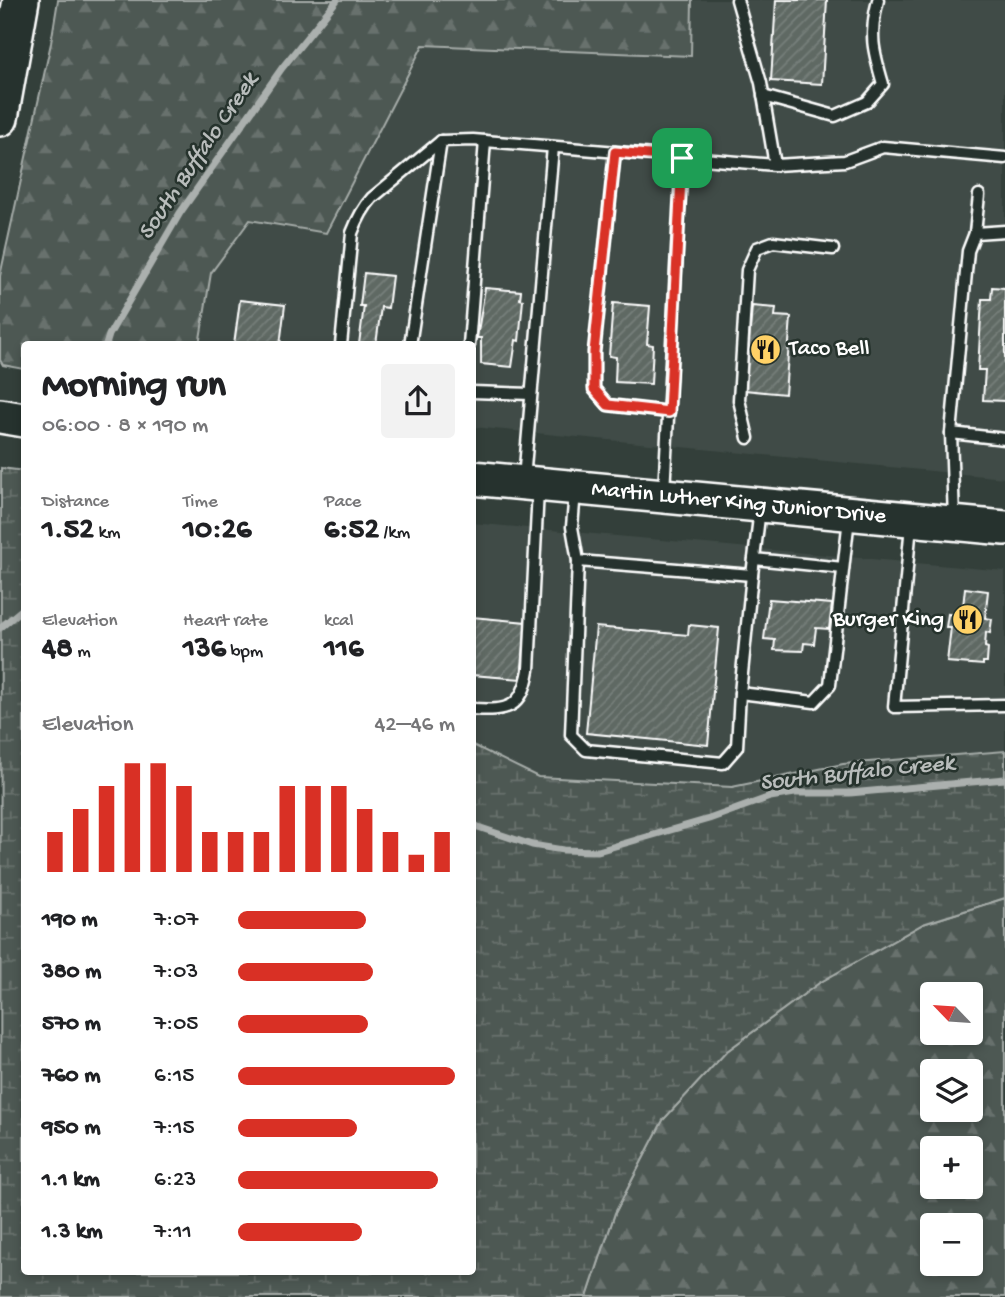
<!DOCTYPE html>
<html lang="en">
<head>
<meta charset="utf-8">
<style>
  :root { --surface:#fff; --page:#f2f2f2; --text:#202124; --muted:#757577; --accent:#d93025 }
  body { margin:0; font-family:"Gochi Hand",sans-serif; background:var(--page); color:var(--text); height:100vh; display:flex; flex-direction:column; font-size:26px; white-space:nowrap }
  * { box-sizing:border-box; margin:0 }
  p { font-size:23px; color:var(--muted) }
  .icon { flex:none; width:38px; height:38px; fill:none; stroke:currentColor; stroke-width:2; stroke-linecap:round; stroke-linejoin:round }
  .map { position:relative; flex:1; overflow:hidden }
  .sheet { position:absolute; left:21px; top:341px; width:455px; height:934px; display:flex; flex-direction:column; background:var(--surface); border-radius:7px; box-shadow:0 4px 10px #0003 }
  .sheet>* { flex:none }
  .needle { width:46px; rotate:295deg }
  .controls { position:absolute; left:920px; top:982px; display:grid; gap:14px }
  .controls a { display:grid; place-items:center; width:63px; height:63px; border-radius:7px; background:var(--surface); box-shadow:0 4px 10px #0003; font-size:35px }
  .pin { position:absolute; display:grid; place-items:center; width:60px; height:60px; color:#fff; margin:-30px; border-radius:14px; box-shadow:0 4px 10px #0006 }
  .round { display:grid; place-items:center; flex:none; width:74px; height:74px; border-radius:7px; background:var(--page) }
  .head { display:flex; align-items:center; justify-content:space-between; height:119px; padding:0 21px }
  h1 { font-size:38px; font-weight:700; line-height:52px }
  .stats { display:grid; grid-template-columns:repeat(3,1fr); gap:10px; height:119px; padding:7px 21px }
  .stats div { display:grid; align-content:center }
  .stats b { font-size:30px; font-weight:700 }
  .stats small { font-size:19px; font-weight:400 }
  .stats p { font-size:19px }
  .chart { height:196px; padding:14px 21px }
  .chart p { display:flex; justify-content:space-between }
  .chart svg { width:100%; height:126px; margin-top:7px; stroke:var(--accent); stroke-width:6 }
  ul { padding:0 21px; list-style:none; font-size:23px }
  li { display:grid; grid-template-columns:112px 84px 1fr; align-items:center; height:52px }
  li i { height:18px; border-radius:9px; background:var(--accent) }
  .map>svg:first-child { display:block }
  .built { fill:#404c47 }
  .forest { fill:url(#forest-firs); stroke:#a6aca9; stroke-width:2; fill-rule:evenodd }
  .wetland { fill:url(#wetland-marsh); stroke:#a6aca9; stroke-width:2 }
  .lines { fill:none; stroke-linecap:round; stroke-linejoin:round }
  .stream { stroke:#abb0ae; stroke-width:7 }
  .building { fill:url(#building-hatch); stroke:#fff; stroke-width:2 }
  .service-casing { stroke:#fff; stroke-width:15 }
  .trunk-casing { stroke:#fff; stroke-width:38 }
  .motorway-casing { stroke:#fff; stroke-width:40 }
  .service { stroke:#26332d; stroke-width:10 }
  .trunk { stroke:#26332d; stroke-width:33 }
  .motorway { stroke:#26332d; stroke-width:35 }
  .route-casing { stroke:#fff; stroke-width:14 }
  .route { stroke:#d93025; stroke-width:9 }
  .labels { text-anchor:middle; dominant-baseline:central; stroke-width:5; stroke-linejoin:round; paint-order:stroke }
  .poi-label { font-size:23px; fill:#fff; stroke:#26332d; text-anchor:start }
  .street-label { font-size:23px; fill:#fff; stroke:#26332d }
  .water-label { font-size:24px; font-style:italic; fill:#b9bdbc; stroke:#26332d }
</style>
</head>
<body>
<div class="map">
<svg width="1005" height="1297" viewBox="0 0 1005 1297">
  <defs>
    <pattern id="forest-firs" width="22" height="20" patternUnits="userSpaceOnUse" patternTransform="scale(1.75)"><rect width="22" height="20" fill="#4d5853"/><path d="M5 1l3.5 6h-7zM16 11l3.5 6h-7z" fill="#68716d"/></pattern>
    <pattern id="wetland-marsh" width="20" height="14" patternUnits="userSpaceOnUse" patternTransform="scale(1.75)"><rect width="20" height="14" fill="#4d5853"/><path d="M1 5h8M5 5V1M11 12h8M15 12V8" fill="none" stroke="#68716d"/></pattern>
    <pattern id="building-hatch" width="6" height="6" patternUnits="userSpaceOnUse" patternTransform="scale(1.75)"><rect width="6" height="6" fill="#5f6964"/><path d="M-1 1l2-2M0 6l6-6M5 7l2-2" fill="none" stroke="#77807b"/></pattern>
  </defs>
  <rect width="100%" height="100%" fill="#333f3a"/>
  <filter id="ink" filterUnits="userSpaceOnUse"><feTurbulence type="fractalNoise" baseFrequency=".0143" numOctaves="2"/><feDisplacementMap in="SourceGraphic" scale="14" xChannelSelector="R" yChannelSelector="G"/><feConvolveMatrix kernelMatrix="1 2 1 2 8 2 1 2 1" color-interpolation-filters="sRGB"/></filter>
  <g filter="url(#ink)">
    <g class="built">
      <path d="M692 0H1005V478L473 427 472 345H199L211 273 250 220 326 232 423 45 691 56Z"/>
      <path d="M472 523 1005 571V751L843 764 732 787 538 777 473 745Z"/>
    </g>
    <g class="forest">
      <path d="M58 0H692L691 56 423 45 326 233 250 220 211 273 199 345H24V369L3 365 0 360V276L51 43Z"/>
      <path d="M1005 898V1297H587L615 1213 663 1120 727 1051 819 983 923 924ZM933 994H971V1032H933ZM933 1071H971V1110H933ZM933 1148H971V1186H933ZM933 1225H971V1264H933Z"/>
    </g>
    <path class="wetland" d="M1 468 24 471V1272H472L473 745 538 777 732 787 843 764 1005 751V898L923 924 819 983 727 1051 663 1120 615 1213 587 1297H0Z"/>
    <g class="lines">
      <g class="stream">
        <path d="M106 345 109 335 180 213 282 68 337 0"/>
        <path d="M0 628 24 608"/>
        <path d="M472 823 478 827 532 845 563 850 598 851 709 819 770 797 795 793H850L1005 779"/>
      </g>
    </g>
    <g class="building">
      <path d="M776 0H827L822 84 771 81Z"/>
      <path d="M364 273 392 276 388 308 381 307 376 345 359 344 364 306H360Z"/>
      <path d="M992 287 1005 288V401L983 400 985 370H978L982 299H991Z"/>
      <path d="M485 288 521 291 520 299 523 300 519 341 516 340 512 367 481 364V338H477Z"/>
      <path d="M240 300 285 305 280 345H234Z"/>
      <path d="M613 303 650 306 647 344 653 345 651 384 615 382 616 357 609 356Z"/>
      <path d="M752 306 776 308 775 316 791 317 785 394 745 390Z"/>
      <path d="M965 588 988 591 985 618 992 619 990 633 986 632 985 647 988 648 987 662H983V665L947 662 951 627H946L948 614 962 616Z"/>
      <path d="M769 599 832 604 829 629 816 628 814 644 804 643 803 651 774 650 775 640 764 639Z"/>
      <path d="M472 617 526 622 521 679 472 675Z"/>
      <path d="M689 625 719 628 708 745 586 733 596 627 688 635Z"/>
    </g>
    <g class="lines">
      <defs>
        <g id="service">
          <path d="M737 0 761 83 775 165 845 161 883 147 1005 158"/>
          <path d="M763 96 835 116 867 102 883 84C873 50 869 35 878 0"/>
          <path d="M615 152 594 352V389L608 405 669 412"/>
          <path d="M975 233 979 195"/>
          <path d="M341 345 352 233C357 220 362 209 372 198L441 141"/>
          <path d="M410 345 441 141 473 140 775 165"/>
          <path d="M469 345 485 141"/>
          <path d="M472 392 531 394"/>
          <path d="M951 433 1005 439"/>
          <path d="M748 438 739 400 747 270 757 248 773 242 833 249"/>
          <path d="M524 479 553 147"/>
          <path d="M575 492 572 527 578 561 752 575 760 509"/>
          <path d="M664 492 682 157"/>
          <path d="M954 519 951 433 968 251 975 233 1005 231"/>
          <path d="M911 525 894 707 1005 705"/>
          <path d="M754 559 843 568"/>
          <path d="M578 561 571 735 586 750 723 763 737 747 740 693"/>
          <path d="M752 575 740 693 814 702 830 685 849 518"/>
          <path d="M472 709C508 711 522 709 529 670L538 490"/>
        </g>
        <g id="trunk">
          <path d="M0 416 24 420"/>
          <path id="s1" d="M472 478 1005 528"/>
        </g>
        <path id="motorway" d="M0 118 21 0"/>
      </defs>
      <use href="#service" class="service-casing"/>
      <use href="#trunk" class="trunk-casing"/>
      <use href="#motorway" class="motorway-casing"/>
      <use href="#service" class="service"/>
      <use href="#trunk" class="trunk"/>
      <use href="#motorway" class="motorway"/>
    </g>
  </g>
  <g class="lines" filter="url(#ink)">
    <defs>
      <path id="route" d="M615 152 682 158 669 412 608 405 594 389V352Z"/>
    </defs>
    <use href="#route" class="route-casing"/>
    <use href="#route" class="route"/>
  </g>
  <defs>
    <symbol id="restaurant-disc" viewBox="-11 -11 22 22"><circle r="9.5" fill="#ffd166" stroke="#26332d"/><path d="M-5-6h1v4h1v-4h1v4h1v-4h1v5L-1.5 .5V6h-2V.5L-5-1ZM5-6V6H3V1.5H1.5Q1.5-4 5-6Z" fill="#111"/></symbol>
  </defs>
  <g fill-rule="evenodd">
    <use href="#restaurant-disc" x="748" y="332" width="35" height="35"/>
    <use href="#restaurant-disc" x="950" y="602" width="35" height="35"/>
  </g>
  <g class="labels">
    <g class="poi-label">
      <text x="789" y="349">Taco Bell</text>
      <text x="944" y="620" text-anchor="end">Burger King</text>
    </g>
    <g class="street-label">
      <text stroke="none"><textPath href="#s1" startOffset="268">Martin Luther King Junior Drive</textPath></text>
    </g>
    <g class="water-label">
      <text transform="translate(199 157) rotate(-56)">South Buffalo Creek</text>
      <text transform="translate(857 774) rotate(-6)">South Buffalo Creek</text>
    </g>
  </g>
</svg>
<div class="controls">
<a><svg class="needle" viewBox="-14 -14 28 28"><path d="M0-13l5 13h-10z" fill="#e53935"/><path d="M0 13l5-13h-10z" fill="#757577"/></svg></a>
<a><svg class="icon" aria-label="layers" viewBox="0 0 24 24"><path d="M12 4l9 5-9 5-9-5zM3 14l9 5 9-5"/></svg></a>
<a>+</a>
<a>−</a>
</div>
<div class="pin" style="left:682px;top:158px;background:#1e9e55"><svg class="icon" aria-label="arrive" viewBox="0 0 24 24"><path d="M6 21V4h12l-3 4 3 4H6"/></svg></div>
<section class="sheet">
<div class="head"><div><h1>Morning run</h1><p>06:00 · 8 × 190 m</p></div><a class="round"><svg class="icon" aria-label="share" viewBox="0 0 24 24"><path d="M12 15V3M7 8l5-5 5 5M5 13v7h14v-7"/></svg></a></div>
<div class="stats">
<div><p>Distance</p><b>1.52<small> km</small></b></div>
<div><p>Time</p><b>10:26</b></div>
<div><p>Pace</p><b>6:52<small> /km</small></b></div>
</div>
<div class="stats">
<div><p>Elevation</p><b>48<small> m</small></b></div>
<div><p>Heart rate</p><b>136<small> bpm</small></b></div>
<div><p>kcal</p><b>116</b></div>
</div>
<div class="chart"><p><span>Elevation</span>42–46 m</p>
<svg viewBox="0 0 160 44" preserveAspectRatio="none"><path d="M5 44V30M15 44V22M25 44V14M35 44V6M45 44V6M55 44V14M65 44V30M75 44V30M85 44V30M95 44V14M105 44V14M115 44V14M125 44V22M135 44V30M145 44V38M155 44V30"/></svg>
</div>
<ul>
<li><b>190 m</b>7:07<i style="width:59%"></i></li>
<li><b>380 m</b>7:03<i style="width:62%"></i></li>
<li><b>570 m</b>7:05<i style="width:60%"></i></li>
<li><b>760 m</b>6:15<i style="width:100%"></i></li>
<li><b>950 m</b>7:15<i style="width:55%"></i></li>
<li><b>1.1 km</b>6:23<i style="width:92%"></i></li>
<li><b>1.3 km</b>7:11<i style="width:57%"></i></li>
</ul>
</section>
</div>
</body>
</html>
